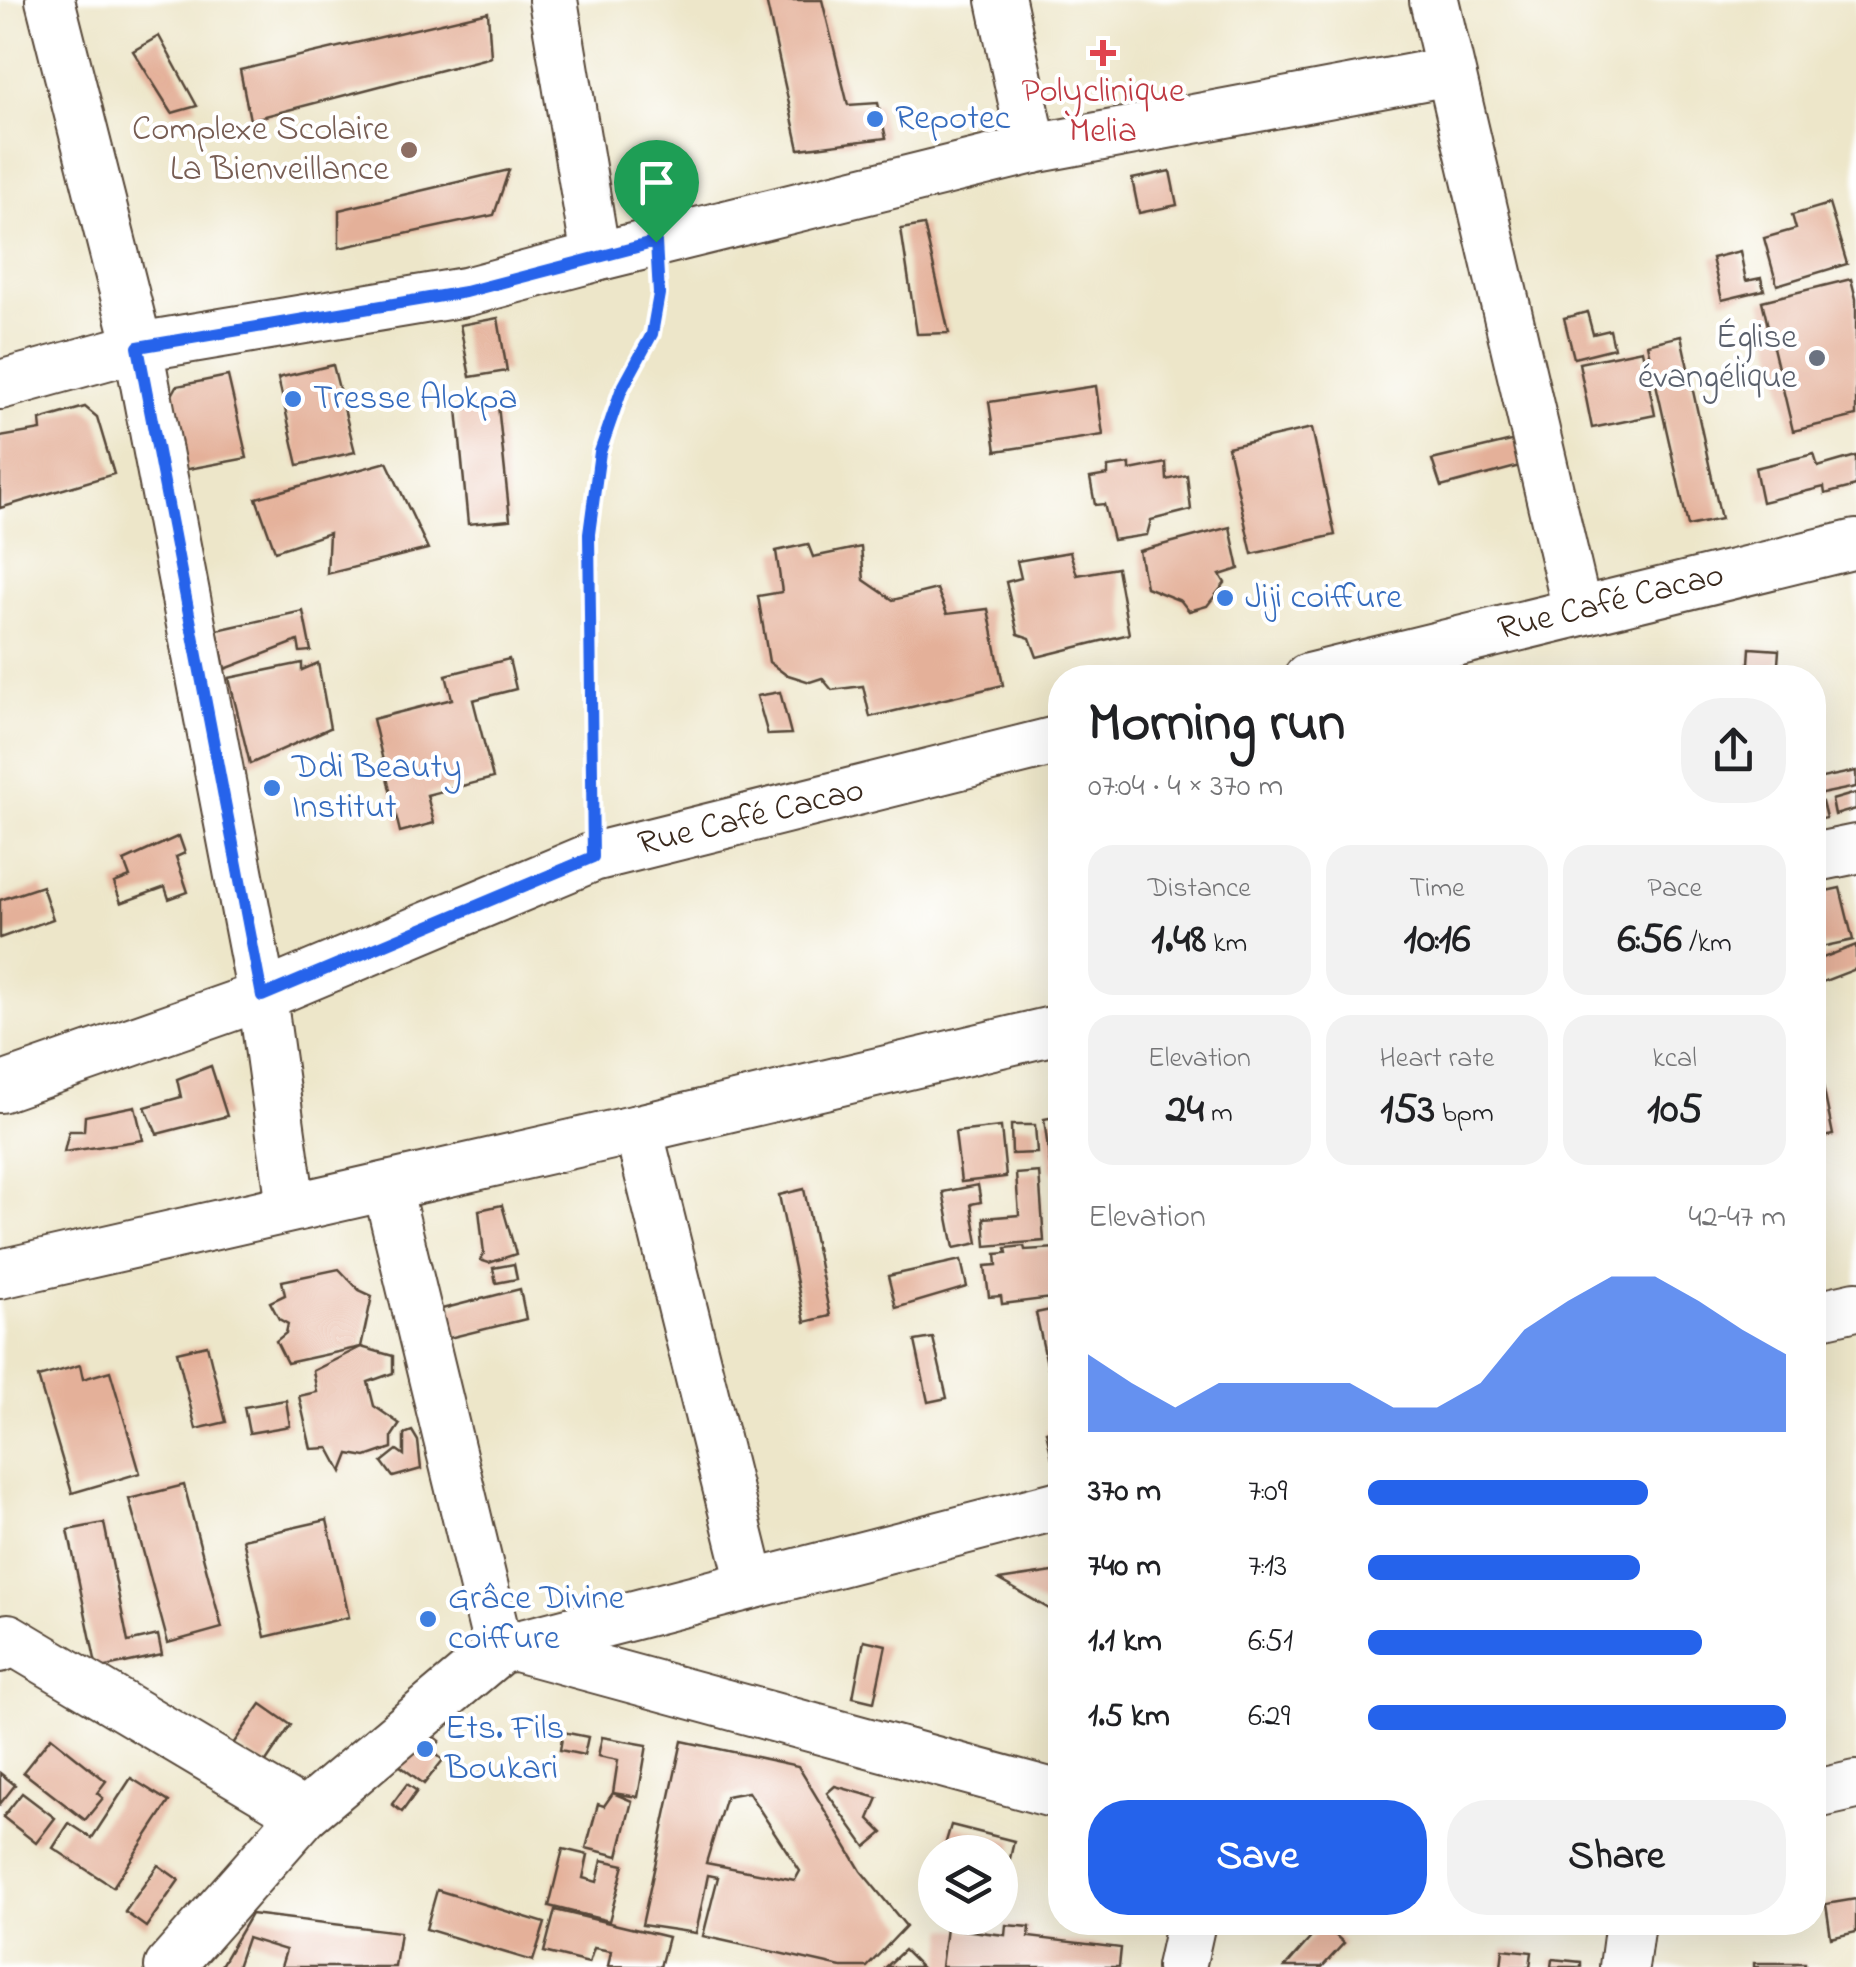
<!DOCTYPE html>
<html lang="en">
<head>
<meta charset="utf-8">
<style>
  :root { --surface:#fff; --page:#f2f2f2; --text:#202124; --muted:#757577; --accent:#2563eb }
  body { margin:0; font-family:"Indie Flower",sans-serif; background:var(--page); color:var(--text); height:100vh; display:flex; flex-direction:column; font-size:38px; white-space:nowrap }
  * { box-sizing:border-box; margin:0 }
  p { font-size:32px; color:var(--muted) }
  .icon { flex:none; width:55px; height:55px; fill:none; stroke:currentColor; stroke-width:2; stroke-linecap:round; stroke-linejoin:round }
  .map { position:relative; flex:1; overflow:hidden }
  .panel { position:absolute; left:1048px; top:665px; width:778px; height:1270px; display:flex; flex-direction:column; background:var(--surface); border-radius:40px; box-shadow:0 10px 40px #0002 }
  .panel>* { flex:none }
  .fabs { position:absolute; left:918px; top:1835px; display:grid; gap:20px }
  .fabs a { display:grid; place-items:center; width:100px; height:100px; border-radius:50%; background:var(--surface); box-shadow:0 10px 40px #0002; font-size:50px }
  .pin { position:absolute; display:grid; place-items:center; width:85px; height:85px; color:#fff; margin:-102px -42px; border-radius:50% 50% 50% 0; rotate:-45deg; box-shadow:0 0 10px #0007 }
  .pin .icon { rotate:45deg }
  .round { display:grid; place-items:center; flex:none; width:105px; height:105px; border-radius:40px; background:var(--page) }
  .summary { display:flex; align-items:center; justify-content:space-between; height:170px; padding:0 40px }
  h1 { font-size:55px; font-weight:800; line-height:75px }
  .figures { display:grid; grid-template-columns:repeat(3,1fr); gap:15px; height:170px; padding:10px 40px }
  .figures div { display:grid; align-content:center; border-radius:25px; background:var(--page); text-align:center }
  .figures b { font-size:42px; font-weight:800 }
  .figures small { font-size:28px; font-weight:400 }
  .figures p { font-size:28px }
  .chart { height:280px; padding:20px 40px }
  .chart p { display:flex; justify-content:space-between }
  .chart svg { width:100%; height:180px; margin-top:10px; fill:var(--accent); opacity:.7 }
  .action { display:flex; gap:20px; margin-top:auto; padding:20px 40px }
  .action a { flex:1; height:115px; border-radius:40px; background:var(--accent); color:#fff; font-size:40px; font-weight:800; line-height:115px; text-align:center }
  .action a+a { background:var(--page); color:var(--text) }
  ul { padding:0 40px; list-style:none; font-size:32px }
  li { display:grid; grid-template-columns:160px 120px 1fr; align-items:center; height:75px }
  li i { height:25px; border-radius:12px; background:var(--accent) }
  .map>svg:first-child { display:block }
  .building { fill:#e4b099; fill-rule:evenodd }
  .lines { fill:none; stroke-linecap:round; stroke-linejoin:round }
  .minor-casing { stroke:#564638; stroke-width:52 }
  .path { stroke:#564638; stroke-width:6; stroke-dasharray:2.5 8; stroke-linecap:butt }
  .minor { stroke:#fff; stroke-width:48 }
  .route-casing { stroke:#fff; stroke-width:20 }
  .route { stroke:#2563eb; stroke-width:12 }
  .health-dot { fill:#e0444e; stroke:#fff; stroke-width:4 }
  .shop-dot { fill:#3f7fe0; stroke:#fff; stroke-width:4 }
  .education-dot { fill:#8d6e63; stroke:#fff; stroke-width:4 }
  .worship-dot { fill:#6b7280; stroke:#fff; stroke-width:4 }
  .labels { text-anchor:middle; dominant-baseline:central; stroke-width:8; stroke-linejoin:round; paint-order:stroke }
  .health-label { font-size:35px; fill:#be3a42; stroke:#fff }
  .shop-label { font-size:35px; fill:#366cbe; stroke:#fff; text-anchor:start }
  .education-label { font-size:35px; fill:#785e54; stroke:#fff; text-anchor:end }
  .worship-label { font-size:35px; fill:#5b616d; stroke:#fff; text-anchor:end }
  .street-label { font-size:35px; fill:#3b2a1e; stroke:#fff }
</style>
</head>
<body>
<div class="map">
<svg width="1856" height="1967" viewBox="0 0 1856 1967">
  <rect width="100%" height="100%" fill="#fff"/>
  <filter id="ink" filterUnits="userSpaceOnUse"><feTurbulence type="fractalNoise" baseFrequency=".01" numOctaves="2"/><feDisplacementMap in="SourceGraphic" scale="20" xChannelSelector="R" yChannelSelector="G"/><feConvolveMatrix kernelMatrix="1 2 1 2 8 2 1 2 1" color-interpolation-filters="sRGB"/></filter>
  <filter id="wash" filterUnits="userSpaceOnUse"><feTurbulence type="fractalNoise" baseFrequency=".0048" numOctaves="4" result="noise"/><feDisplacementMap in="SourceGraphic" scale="40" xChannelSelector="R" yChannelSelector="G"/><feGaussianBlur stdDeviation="2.25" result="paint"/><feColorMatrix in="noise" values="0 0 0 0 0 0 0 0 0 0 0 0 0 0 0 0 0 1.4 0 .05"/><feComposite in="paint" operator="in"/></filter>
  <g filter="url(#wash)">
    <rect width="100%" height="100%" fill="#ede6c9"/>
    <g id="blocks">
      <g class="building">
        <path d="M766 0H822L848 105 878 103 886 138 799 149Z"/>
        <path d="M488 12 491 57 250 120 240 70Z"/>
        <path d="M159 36 197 106 172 113 133 51Z"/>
        <path d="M509 170 494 215 339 248V210Z"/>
        <path d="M1170 171 1177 205 1139 213 1132 179Z"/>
        <path d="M1829 204 1847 264 1777 285 1764 238 1796 229 1792 215Z"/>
        <path d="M924 225 949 333 917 334 901 229Z"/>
        <path d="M1740 251 1746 281 1761 278 1764 290 1722 300 1712 258Z"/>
        <path d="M1851 279 1856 299V416L1793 431 1762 301Z"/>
        <path d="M1587 312 1593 334 1610 330 1614 348 1574 358 1564 318Z"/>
        <path d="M498 318 507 371 470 377 460 325Z"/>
        <path d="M1681 336 1721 519 1688 526 1647 344Z"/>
        <path d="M1642 350 1655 415 1592 428 1579 363Z"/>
        <path d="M333 365 355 452 298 465 278 378Z"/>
        <path d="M228 376 247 458 183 470 166 406 177 386Z"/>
        <path d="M1096 386 1103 435 996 451 989 402Z"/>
        <path d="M498 405 510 520 468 524 457 409Z"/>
        <path d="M85 407 97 417 114 474 0 508V437L41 430 40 420Z"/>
        <path d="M1312 428 1335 535 1252 554 1228 447Z"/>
        <path d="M1528 437 1531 463 1441 487 1432 460Z"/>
        <path d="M1814 454 1818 467 1856 456V486L1825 494 1824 487 1762 502 1755 468Z"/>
        <path d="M387 462 428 549 327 574 329 533 275 551 256 498Z"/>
        <path d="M1166 463 1167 480 1187 475 1191 510 1151 520 1147 535 1113 540 1104 504 1095 505 1090 478 1108 475V467L1130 464V470Z"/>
        <path d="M1230 527 1239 569 1220 575 1225 583 1207 606 1189 611 1181 601 1146 587 1139 551Z"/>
        <path d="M808 544 813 557 861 547 864 580 893 600 937 589 947 614 988 609 1003 685 870 717 863 686 832 690 822 678 810 682 785 674 769 662 758 596 782 592 776 551Z"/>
        <path d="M1070 552 1077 575 1117 568 1129 634 1037 657 1030 638 1018 634 1006 582 1021 578 1017 561Z"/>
        <path d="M303 611 311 651 300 652 298 641 225 669 217 630Z"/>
        <path d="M1750 648 1779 650 1777 678H1748Z"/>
        <path d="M509 659 516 689 473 700 493 778 427 795 434 823 400 832 373 719 452 699 446 675Z"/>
        <path d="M302 663V670L318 663 330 728 250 764 229 678Z"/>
        <path d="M780 692 791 734 768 735 757 696Z"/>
        <path d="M1856 771V787L1812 796V780Z"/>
        <path d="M1856 793V809L1835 815 1832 800Z"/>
        <path d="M1822 802 1826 818 1812 821V804Z"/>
        <path d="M179 836 185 853 176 857 188 892 169 899 165 887 121 903 114 883 130 877 124 861Z"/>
        <path d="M42 886 53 919 0 938V900Z"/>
        <path d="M1840 888 1853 940 1812 949V894Z"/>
        <path d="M1856 945V969L1812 986V962Z"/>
        <path d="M211 1066 227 1116 157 1134 145 1107 181 1097 177 1079Z"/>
        <path d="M1823 1086 1833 1135 1812 1139V1089Z"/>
        <path d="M135 1106 143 1140 64 1152 69 1131H84L85 1116Z"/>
        <path d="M1060 1116V1171L1051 1172 1044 1119Z"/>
        <path d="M1011 1125H1035L1037 1153 1012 1154Z"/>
        <path d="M1001 1127 1006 1177 961 1182 955 1132Z"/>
        <path d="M1039 1172 1044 1241 986 1246 984 1218 1019 1215 1016 1174Z"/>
        <path d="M1060 1184V1219L1058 1220 1053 1185Z"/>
        <path d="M978 1185 981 1202 971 1204 978 1243 954 1248 943 1192Z"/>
        <path d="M804 1189 830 1316 805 1322 779 1195Z"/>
        <path d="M502 1205 516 1254 489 1263 480 1260 484 1254 479 1210Z"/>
        <path d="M1024 1246 1025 1250 1057 1248 1060 1297 1002 1304 1001 1296 989 1297 985 1266 997 1265 996 1254 1007 1253 1006 1248Z"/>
        <path d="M961 1260 967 1287 896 1308 888 1276Z"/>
        <path d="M514 1264 517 1279 496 1283 493 1268Z"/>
        <path d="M339 1269 359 1290 372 1296 361 1347 287 1363 276 1341 286 1333 288 1324 279 1319 270 1302 285 1295 282 1281Z"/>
        <path d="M520 1289 526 1319 445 1339 438 1310Z"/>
        <path d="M1060 1308V1415H1058L1036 1313Z"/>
        <path d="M933 1338 947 1398 928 1402 915 1341Z"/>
        <path d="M207 1345 226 1422 196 1429 177 1352Z"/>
        <path d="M361 1347 393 1356V1373L368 1382 374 1406 400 1424 392 1436V1448L366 1457 349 1454 342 1472 329 1448 311 1449 299 1396 317 1392 313 1371Z"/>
        <path d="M80 1365 83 1379 110 1371 140 1473 72 1493 38 1377Z"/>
        <path d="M286 1400 290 1426 249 1433 244 1407Z"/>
        <path d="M1060 1428V1456L1052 1458 1046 1431Z"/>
        <path d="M412 1431 418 1441 421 1469 393 1477 382 1462 397 1450 404 1455V1434Z"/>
        <path d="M184 1485 222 1628 168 1643 129 1499Z"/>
        <path d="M327 1520 349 1617 265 1637 243 1539Z"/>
        <path d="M104 1523 128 1642 158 1635 162 1655 97 1669 68 1530Z"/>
        <path d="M1060 1571V1615L999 1580Z"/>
        <path d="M864 1640 886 1645 874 1702 853 1697Z"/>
        <path d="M261 1704 291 1725 264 1765 233 1744Z"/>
        <path d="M422 1727 440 1741 432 1751 443 1760 424 1784 395 1762Z"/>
        <path d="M563 1732 588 1737 584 1755 560 1750Z"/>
        <path d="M51 1737 106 1781 97 1793 103 1798 85 1820 23 1772Z"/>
        <path d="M602 1737 647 1745 638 1797 613 1793 632 1801 618 1856 586 1848 598 1804 604 1806 613 1793 618 1760 598 1756Z"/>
        <path d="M682 1741 798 1766 861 1871 906 1926 867 1967H841L703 1936 718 1877 708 1875 696 1933 642 1925ZM748 1792 800 1871 795 1880 706 1863 726 1796Z"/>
        <path d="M0 1773 15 1785 0 1804Z"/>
        <path d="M131 1778 169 1802 113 1887 53 1848 69 1823 92 1838Z"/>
        <path d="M407 1784 417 1791 402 1812 392 1804Z"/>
        <path d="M835 1786 878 1798 869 1819 883 1833 866 1847 827 1793Z"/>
        <path d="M22 1793 55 1818 36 1843 3 1817Z"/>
        <path d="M951 1825 1014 1841 1002 1894 1000 1852H943Z"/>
        <path d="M563 1849 588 1855 583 1878 597 1882 602 1860 624 1865 609 1921 549 1906Z"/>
        <path d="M158 1865 179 1880 146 1927 125 1912Z"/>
        <path d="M437 1890 545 1923 533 1961 426 1929Z"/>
        <path d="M1856 1899V1932L1831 1938 1826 1904Z"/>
        <path d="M555 1910 668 1937 660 1967 608 1966 611 1951 594 1948 589 1963 544 1952Z"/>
        <path d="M251 1914 400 1932 395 1967H281L286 1950 247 1938 237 1967H220Z"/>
        <path d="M1323 1924 1344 1943 1322 1967H1285Z"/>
        <path d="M1006 1925 1030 1927 1029 1937 1121 1948 1119 1967H941L946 1928 1005 1935Z"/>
        <path d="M1503 1949 1532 1952 1530 1967H1501Z"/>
        <path d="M904 1950 921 1967H886Z"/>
        <path d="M1552 1959 1581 1962V1967H1551Z"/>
        <rect x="1754" y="1963" width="51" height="4"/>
      </g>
    </g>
  </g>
  <g filter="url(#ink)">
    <use href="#blocks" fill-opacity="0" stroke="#564638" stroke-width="2.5"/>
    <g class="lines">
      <defs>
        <g id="minor">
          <path d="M50 0 138 347 262 996 291 1206"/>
          <path d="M553 0 596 257 1033 149 1450 71"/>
          <path d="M1001 0 1033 149"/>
          <path d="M1434 0 1577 610"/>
          <path d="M0 385 138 347 465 292 596 257"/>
          <path d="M1308 678 1856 544"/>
          <path d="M1812 858 1856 849"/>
          <path d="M0 1088 262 996 593 857 1060 740"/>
          <path d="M387 1187 499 1650"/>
          <path d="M0 1274 638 1129"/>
          <path d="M1812 1316 1856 1306"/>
          <path d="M751 1583 638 1129 1060 1029"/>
          <path d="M0 1648 8 1638 304 1814"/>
          <path d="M520 1648 1060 1795"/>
          <path d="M1812 1795 1856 1785"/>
          <path d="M169 1967 304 1814 499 1650 1060 1505"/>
          <path d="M1181 1967 1191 1922"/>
          <path d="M1624 1967 1630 1922"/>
        </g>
      </defs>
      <use href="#minor" class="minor-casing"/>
      <path class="path" d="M592 816C591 697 580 576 599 458 609 398 662 347 659 286"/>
      <use href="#minor" class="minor"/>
    </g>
  </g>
  <g class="lines" filter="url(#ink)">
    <defs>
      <path id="route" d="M656 242 659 294 652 334 621 391 600 452 589 534 593 857 262 996 138 347 465 292Z"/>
    </defs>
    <use href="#route" class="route-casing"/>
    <use href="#route" class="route"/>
  </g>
  <path class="health-dot" d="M1098 38h10v10h10v10h-10v10h-10v-10h-10v-10h10z"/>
  <g class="shop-dot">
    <circle cx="875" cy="119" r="10"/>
    <circle cx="293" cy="399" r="10"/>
    <circle cx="1225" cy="598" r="10"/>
    <circle cx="272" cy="788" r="10"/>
    <circle cx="428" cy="1619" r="10"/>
    <circle cx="425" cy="1749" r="10"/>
  </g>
  <circle class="education-dot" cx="409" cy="150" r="10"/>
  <circle class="worship-dot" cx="1817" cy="358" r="10"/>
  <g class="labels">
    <g class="health-label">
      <text x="1103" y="92">Polyclinique<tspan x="1103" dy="40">Melia</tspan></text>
    </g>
    <g class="shop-label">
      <text x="895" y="119">Repotec</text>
      <text x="313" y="399">Tresse Alokpa</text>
      <text x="1245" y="598">Jiji coiffure</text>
      <text x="292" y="768">Ddi Beauty<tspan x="292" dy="40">Institut</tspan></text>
      <text x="448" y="1599">Grâce Divine<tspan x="448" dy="40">coiffure</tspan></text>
      <text x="445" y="1729">Ets. Fils<tspan x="445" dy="40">Boukari</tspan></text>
    </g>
    <g class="education-label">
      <text x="389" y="130">Complexe Scolaire<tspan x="389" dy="40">La Bienveillance</tspan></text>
    </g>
    <g class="worship-label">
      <text x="1797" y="338">Église<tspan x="1797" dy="40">évangélique</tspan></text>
    </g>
    <g class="street-label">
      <text transform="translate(1611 603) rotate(-14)">Rue Café Cacao</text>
      <text transform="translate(751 818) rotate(-14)">Rue Café Cacao</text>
    </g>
  </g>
</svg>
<div class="fabs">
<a><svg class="icon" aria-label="layers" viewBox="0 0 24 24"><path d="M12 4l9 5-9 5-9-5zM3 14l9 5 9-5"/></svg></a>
</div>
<div class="pin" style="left:656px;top:242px;background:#1e9e55"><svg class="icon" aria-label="arrive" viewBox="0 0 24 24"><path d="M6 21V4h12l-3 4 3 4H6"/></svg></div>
<section class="panel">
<div class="summary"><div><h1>Morning run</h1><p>07:04 · 4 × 370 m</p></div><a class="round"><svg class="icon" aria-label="share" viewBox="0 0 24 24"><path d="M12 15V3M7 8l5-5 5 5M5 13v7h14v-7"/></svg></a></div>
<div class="figures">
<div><p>Distance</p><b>1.48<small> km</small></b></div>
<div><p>Time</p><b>10:16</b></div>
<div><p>Pace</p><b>6:56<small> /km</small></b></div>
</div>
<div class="figures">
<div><p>Elevation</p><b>24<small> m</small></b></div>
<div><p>Heart rate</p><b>153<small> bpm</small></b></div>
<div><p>kcal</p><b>105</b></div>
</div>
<div class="chart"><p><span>Elevation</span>42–47 m</p>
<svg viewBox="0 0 160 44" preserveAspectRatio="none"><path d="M0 44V25L10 32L20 38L30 32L40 32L50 32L60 32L70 38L80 38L90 32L100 19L110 12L120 6L130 6L140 12L150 19L160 25V44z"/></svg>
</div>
<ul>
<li><b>370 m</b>7:09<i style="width:67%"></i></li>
<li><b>740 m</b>7:13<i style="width:65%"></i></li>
<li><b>1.1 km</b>6:51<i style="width:80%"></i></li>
<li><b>1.5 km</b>6:29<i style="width:100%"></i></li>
</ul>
<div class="action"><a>Save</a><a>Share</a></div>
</section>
</div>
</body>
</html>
